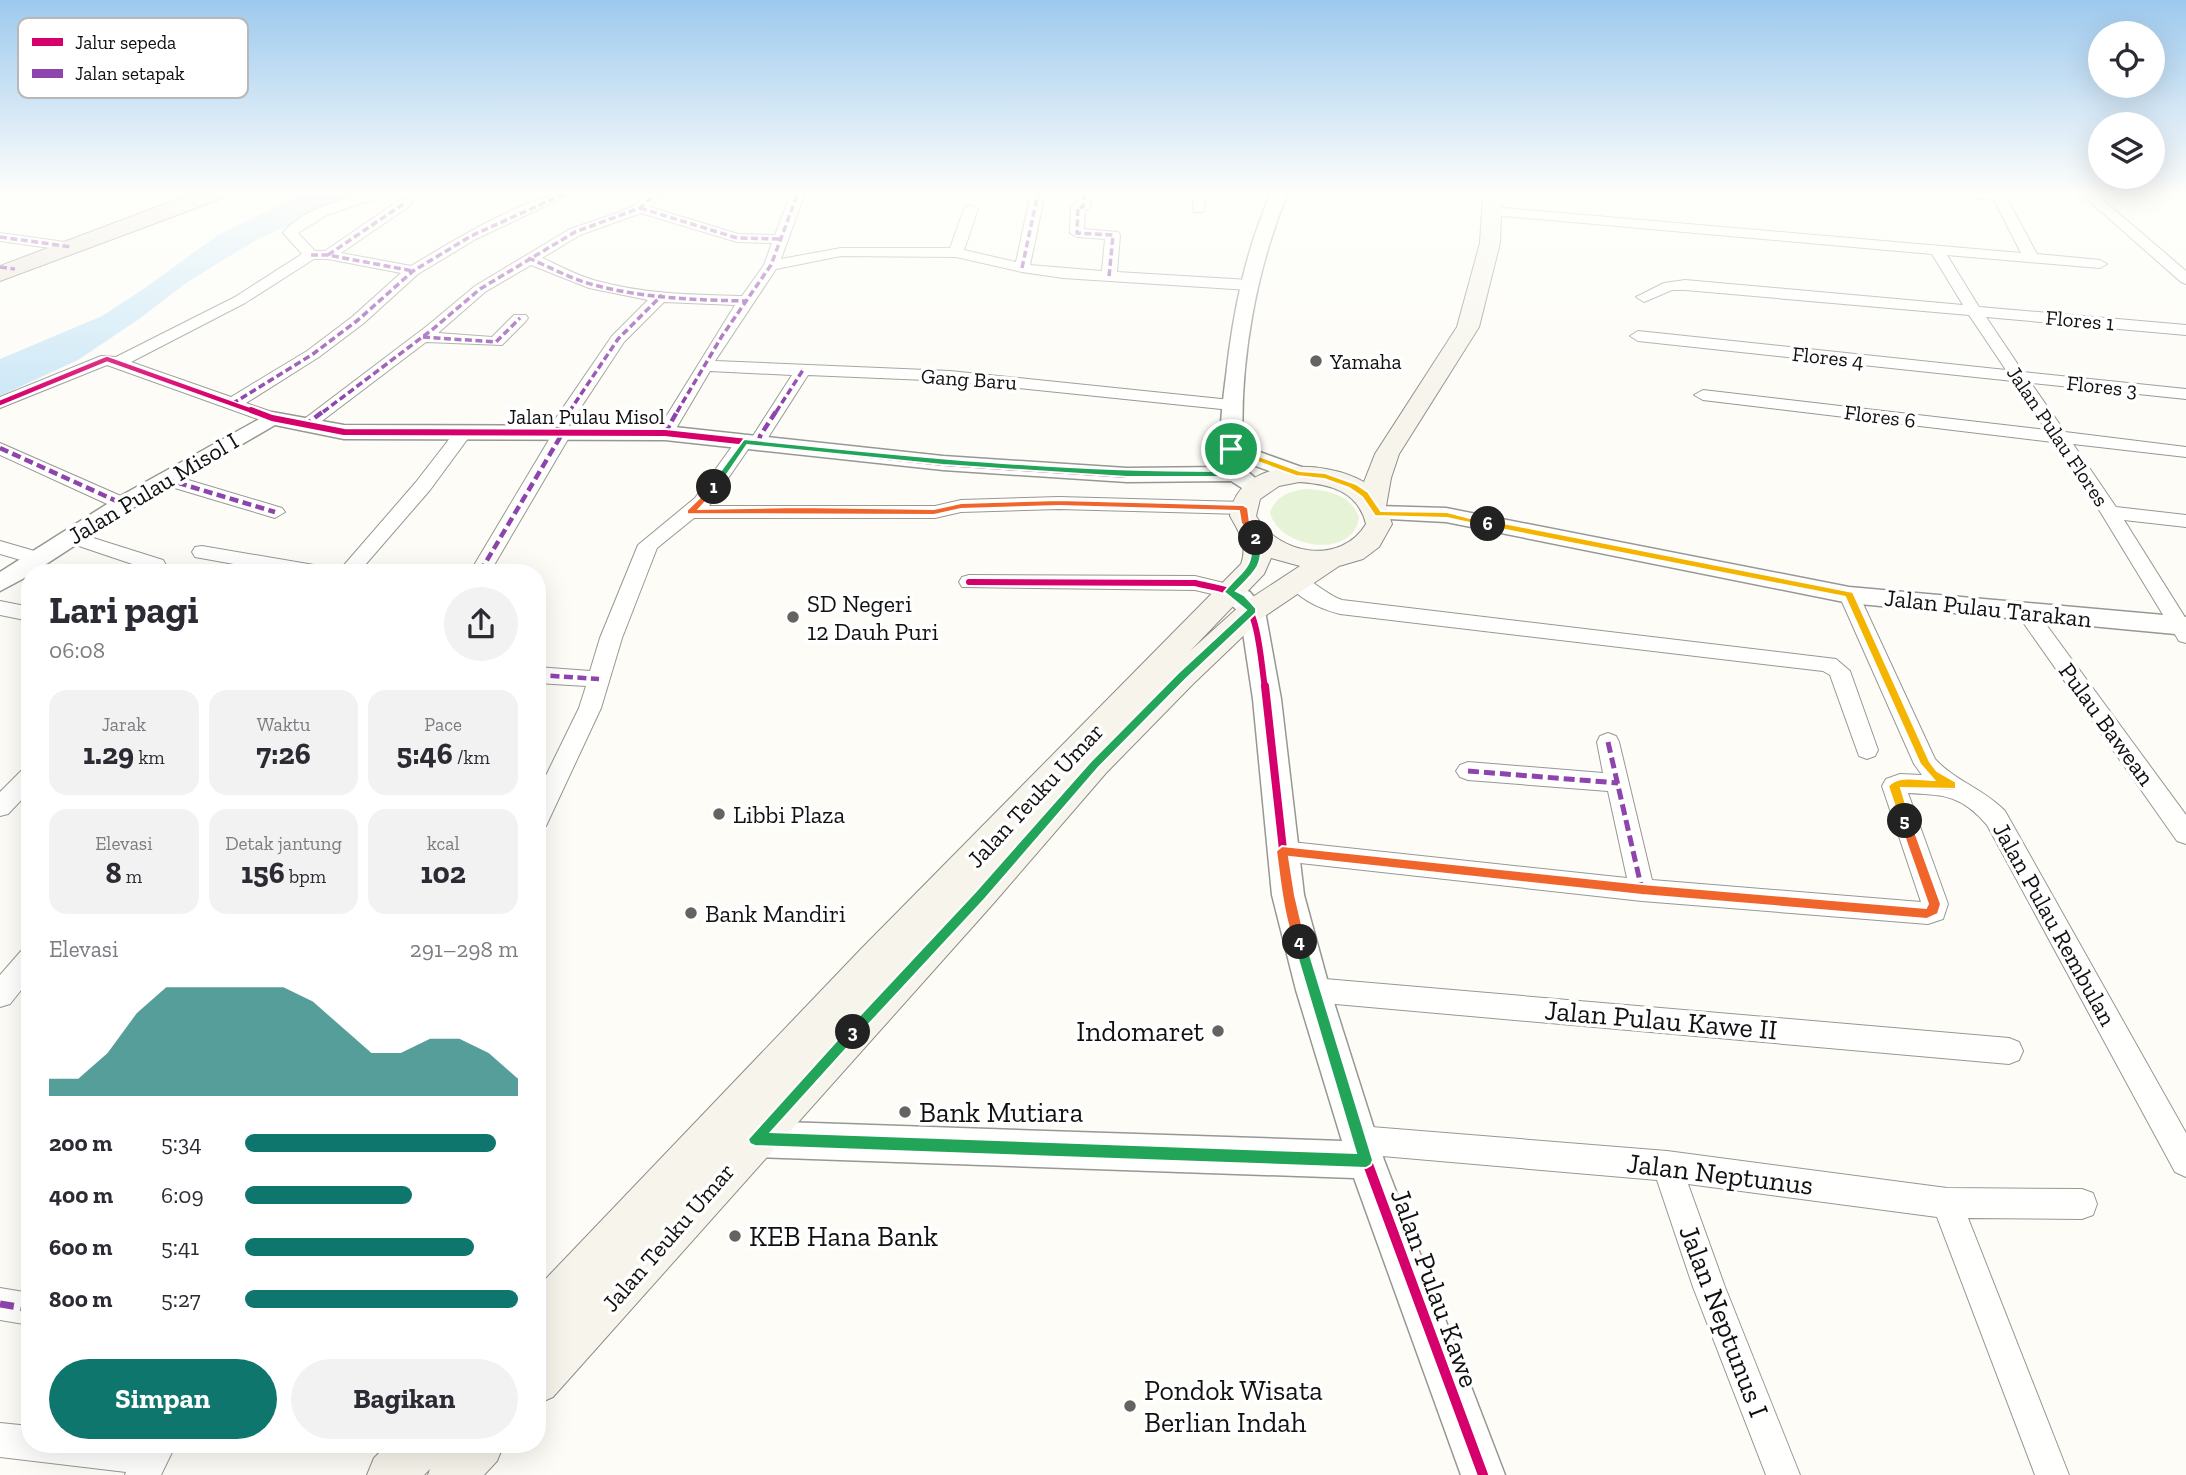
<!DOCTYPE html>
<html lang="id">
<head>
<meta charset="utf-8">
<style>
  :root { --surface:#fff; --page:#f2f2f3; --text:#2b2b33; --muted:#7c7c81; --accent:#0f766e }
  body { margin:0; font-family:"Zilla Slab",serif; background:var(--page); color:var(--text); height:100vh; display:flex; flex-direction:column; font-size:26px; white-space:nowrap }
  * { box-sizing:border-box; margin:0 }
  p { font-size:23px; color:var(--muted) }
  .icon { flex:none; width:38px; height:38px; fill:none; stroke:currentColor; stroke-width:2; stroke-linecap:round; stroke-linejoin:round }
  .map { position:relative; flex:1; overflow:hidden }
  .drawer { position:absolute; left:21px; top:564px; width:525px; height:889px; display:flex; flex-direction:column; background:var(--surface); border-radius:28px; box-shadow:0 7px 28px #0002 }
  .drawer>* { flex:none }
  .tools { position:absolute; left:2088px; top:21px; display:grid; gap:14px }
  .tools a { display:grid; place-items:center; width:77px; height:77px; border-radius:50%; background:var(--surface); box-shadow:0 7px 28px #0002; font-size:35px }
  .pin { position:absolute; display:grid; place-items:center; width:60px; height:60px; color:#fff; margin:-30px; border:4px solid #fff; border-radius:50%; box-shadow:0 2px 7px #0007 }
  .km { position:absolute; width:35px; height:35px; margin:-18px; border-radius:50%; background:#222; color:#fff; font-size:19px; line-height:35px; text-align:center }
  .round { display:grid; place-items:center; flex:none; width:74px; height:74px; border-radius:37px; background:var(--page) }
  .head { display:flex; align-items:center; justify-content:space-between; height:119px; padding:0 28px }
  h1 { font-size:38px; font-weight:700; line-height:52px }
  .stats { display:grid; grid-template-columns:repeat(3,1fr); gap:10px; height:119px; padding:7px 28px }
  .stats div { display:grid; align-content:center; border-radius:18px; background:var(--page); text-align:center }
  .stats b { font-size:30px; font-weight:700 }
  .stats small { font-size:19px; font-weight:400 }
  .stats p { font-size:19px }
  .chart { height:196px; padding:14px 28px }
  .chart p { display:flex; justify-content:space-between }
  .chart svg { width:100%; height:126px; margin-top:7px; fill:var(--accent); opacity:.7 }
  .action { display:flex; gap:14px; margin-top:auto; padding:14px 28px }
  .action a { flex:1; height:80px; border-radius:42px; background:var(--accent); color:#fff; font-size:28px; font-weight:700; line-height:80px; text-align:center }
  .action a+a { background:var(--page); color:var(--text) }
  ul { padding:0 28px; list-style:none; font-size:23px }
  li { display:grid; grid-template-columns:112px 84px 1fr; align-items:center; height:52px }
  li i { height:18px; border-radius:9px; background:var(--accent) }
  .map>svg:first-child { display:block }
  .green { fill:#e7f3d7 }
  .water { fill:#cde8f7 }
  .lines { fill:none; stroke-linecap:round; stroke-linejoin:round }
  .minor-casing { stroke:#979795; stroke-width:2 }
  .tertiary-casing { stroke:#979795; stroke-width:3 }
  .secondary-casing { stroke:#8e8d8b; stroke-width:2 }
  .trunk-casing { stroke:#858482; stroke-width:2 }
  .minor { fill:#fffffe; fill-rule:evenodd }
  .tertiary { fill:#fffffe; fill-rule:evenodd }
  .secondary { fill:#f6f4eb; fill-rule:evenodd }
  .trunk { fill:#ece5da; fill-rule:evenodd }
  .quiet-far3 { stroke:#8e44ad; stroke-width:3.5; stroke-dasharray:7 3.5; stroke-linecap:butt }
  .quiet-far2 { stroke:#8e44ad; stroke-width:4.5; stroke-dasharray:9 4.5; stroke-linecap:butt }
  .quiet-far1 { stroke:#8e44ad; stroke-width:5; stroke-dasharray:11 5; stroke-linecap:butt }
  .quiet { stroke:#8e44ad; stroke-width:7; stroke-dasharray:14 7; stroke-linecap:butt }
  .cycleway-far3-casing { stroke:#fff; stroke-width:7 }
  .cycleway-far2-casing { stroke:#fff; stroke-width:10 }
  .cycleway-far1-casing { stroke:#fff; stroke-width:12 }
  .cycleway-casing { stroke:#fff; stroke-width:14 }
  .cycleway-far3 { stroke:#d6006c; stroke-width:4.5 }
  .cycleway-far2 { stroke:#d6006c; stroke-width:6 }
  .cycleway-far1 { stroke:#d6006c; stroke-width:8 }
  .cycleway { stroke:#d6006c; stroke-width:10 }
  .split-1 { fill:#22a559; stroke:#fff; stroke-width:2 }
  .split-2 { fill:#f0652b; stroke:#fff; stroke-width:2 }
  .split-3 { fill:#22a559; stroke:#fff; stroke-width:2 }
  .split-4 { fill:#22a559; stroke:#fff; stroke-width:2 }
  .split-5 { fill:#f0652b; stroke:#fff; stroke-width:2 }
  .split-6 { fill:#f5b400; stroke:#fff; stroke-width:2 }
  .split-7 { fill:#f5b400; stroke:#fff; stroke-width:2 }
  .poi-dot { fill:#646362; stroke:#fff; stroke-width:2.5 }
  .labels { text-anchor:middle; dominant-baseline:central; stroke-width:7; stroke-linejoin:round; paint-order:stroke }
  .far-street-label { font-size:21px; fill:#111; stroke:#fff }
  .far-poi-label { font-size:21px; fill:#111; stroke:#fff; text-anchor:start }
  .street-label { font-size:24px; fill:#111; stroke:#fff }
  .poi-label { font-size:24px; fill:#111; stroke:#fff; text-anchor:start }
  .near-street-label { font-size:28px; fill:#111; stroke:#fff }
  .near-poi-label { font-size:28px; fill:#111; stroke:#fff; text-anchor:start }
  .key { fill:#fff; stroke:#b8b8b8; stroke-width:2 }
  .key-label { font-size:19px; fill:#111 }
</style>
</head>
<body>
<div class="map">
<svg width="2186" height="1475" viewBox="0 0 2186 1475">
  <rect width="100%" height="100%" fill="#fdfcf7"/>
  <path class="green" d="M1306 489C1329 490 1350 495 1359 517 1354 560 1278 549 1270 512 1277 495 1290 491 1306 489Z"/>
  <path class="water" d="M305 193H364L256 240 186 283 139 319 78 360 0 396V359L102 316 145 288 218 235Z"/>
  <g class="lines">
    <defs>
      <g id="minor">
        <path d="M367 193H392L327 215 298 233 315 251H325L401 199H411V205L341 253 411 266C450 243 529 193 573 193L476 239 418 274 364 323 319 357 246 403 278 414 281 418 278 422H266L107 365 0 408V397L101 356 116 357 235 297 302 254 283 233C303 209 338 201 367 193ZM314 259H328L401 273 352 317 307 351 231 397 131 362 245 303Z"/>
        <path d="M649 193H664L650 207 738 234 775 235 791 193H805L781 259 841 248H950L964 209 971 205 978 209 964 250 1016 262 1031 193H1045L1030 265 1102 271 1105 239 1077 237 1070 233 1071 207 1076 203 1077 193H1091L1090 207 1085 211 1084 229 1118 232 1120 235 1117 272 1249 280 1257 285 1249 290 1063 278 1022 272 956 257 841 256 776 269 715 361 950 371 1231 400 1240 405 1231 410 950 381 808 375 769 436 765 447 759 448 751 445 709 506H935L961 500 1059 497 1243 502 1252 508 1243 514 1059 509 961 512 935 518H694L657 548 622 638 601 708 546 826 537 829V794L579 708 586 686 537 683V667L590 671 600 638 638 545 695 498 738 438 751 439 792 375 710 371 671 437H659L656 433 735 305 664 302 624 342 566 430 571 434 490 572H470L550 438 545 434 612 336 648 300 589 288 531 265 485 292 438 333 492 337 514 315H526L528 318 526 321 502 345 426 342 310 430 304 431 295 426 427 326 475 286 570 229 620 212 635 205ZM641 213 737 242 772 243 764 265 742 296C693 295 644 294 597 281 578 276 560 266 542 258L580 235Z"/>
        <path d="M1192 193H1206L1204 212H1194Z"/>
        <path d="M1960 193H2004L2037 254 2100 260 2107 264 2100 268 1947 255 1979 307 2186 325V335L1986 317 2023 372 2186 389V399L2031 383 2065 432 2186 447V457L2073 444 2116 507 2186 515V527L2124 520 2186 619V643L2179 641 2101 513 2053 442 1703 400 1694 395 1703 390 2046 430 2013 381 1638 341 1630 336 1638 331 2006 370 1969 315 1685 290H1672L1644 302 1636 297 1664 283 1685 280 1963 305 1932 254 1492 215 1485 211 1492 207 2021 253 1994 200 1967 197Z"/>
        <path d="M2080 193H2095L2186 271V284L2181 282Z"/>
        <path d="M0 233 72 243 79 247 72 251 0 241Z"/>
        <path d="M463 428 469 429 472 433 469 437 430 490 359 572H338L416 482 457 429Z"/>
        <path d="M0 443 130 500 132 504 123 510 116 508 0 455Z"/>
        <path d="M165 473 282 508 285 512 275 518 158 483 156 479 158 475Z"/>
        <path d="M71 531 163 560 166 565 163 570 156 572 64 541 61 537 64 533Z"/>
        <path d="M0 541 45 554 48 559 45 564 38 565 0 554Z"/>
        <path d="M202 546 314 565 321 567 324 572H279L195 557 192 552 195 547Z"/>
        <path d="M969 575 1195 576 1236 586 1239 591 1236 596 1229 598 1195 590 962 587 959 582 962 577Z"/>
        <path d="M1297 575C1314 580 1325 594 1342 600L1836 659 1850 671 1878 750 1875 756 1867 759 1859 756 1830 675 1823 671 1340 614C1321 609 1298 599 1287 582L1290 577Z"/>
        <path d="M1849 588 1856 590 1859 595 1935 759C1955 781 1984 789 2005 811L2186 1133V1177L2175 1172 1987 825C1961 795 1945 795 1908 793L1948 904 1943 919 1928 924 1642 901 1282 861 1273 858 1270 851 1273 844 1282 841 1627 878 1608 791 1468 780 1460 777 1456 771 1460 765 1468 762 1603 773 1597 742 1600 736 1608 733 1616 736 1619 742 1652 880 1921 902 1882 786 1886 779 1900 774 1922 775 1914 764 1839 595 1842 590Z"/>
        <path d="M0 601 30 607V621L0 615Z"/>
        <path d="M2027 606 2034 608 2186 815V844L2177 841 2020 618 2017 613 2020 608Z"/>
        <path d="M30 767V791L8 814 0 816V792L22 770Z"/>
        <path d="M30 948V979L10 1004 0 1007V975L21 951Z"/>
        <path d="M1313 978 2009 1038 2019 1042 2023 1051 2019 1060 2009 1064 1313 1002 1303 999 1300 990 1303 981Z"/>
        <path d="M1359 1126 1667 1151 1947 1188 2082 1189 2093 1193 2097 1204 2093 1215 2082 1219 1968 1218 2069 1475H2035L1937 1217 1688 1184 1725 1287 1800 1475H1766L1693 1287 1657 1180 1359 1154 1349 1150 1344 1140 1349 1130Z"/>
        <path d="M0 1288 30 1293V1325L0 1320Z"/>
        <path d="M0 1423 30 1426V1444H176L161 1475H125L126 1472 0 1457Z"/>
      </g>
      <g id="tertiary">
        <path d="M1271 193H1288C1256 268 1239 364 1243 446L1307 469 1310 474 1307 479H1291L1245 462 1247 471 1261 483 1258 488H1242L1231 481 1127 482 943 470 665 440 344 439 275 425 131 509 34 572H30V575L0 591V572L115 499 272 412 344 425 665 426 943 456 1127 468 1223 467C1218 437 1222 407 1226 376 1233 313 1245 252 1271 193Z"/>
        <path d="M1378 506 1446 508 1849 587 2186 617V635L1849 603 1446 522 1370 518 1366 513 1370 508Z"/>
        <path d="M1229 583 1250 592 1265 611 1281 699 1304 895 1330 990 1384 1160 1505 1475H1461L1354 1178 755 1157 742 1151 737 1139 742 1127 755 1121 1342 1141 1296 990 1272 895 1253 699 1240 613 1216 591 1220 585Z"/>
      </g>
      <g id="secondary">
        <path d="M1483 193H1502L1500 243 1479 327 1399 454 1391 478 1386 506 1392 524 1379 547 1363 559 1339 566 1262 618 1193 684 1106 773 992 905 553 1397 537 1404V1347L544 1340 537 1342V1288L861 949 1241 564C1248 545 1239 532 1230 516 1237 456 1325 459 1364 482L1375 454 1457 327 1480 243ZM1299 482C1330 484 1358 491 1366 524 1341 566 1278 555 1256 516L1260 499 1279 486ZM1271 558 1300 566 1242 604 1190 651 1264 574Z"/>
        <path d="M388 1444H445L443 1449 448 1444H504L497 1461 484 1475H428L430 1469 424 1475H367L374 1458Z"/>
      </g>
      <path id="trunk" d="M194 193H226L223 198 0 281V266Z"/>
    </defs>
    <use href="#minor" class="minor-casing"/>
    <use href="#tertiary" class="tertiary-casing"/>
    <use href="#secondary" class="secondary-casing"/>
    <use href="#trunk" class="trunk-casing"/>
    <use href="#minor" class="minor"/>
    <use href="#tertiary" class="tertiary"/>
    <use href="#secondary" class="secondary"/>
    <use href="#trunk" class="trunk"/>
    <g class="quiet-far3">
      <path d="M1084 193 1083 207H1078L1077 233 1113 235 1109 277"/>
      <path d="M640 208 737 238 780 239"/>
      <path d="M0 237 72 247"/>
      <path d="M311 255H328L413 271"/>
      <path d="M328 255 406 202"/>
      <path d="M528 258C550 267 571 279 594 285 643 298 695 300 746 301"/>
      <path d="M0 267 15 269"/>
      <path d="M1022 268 1038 193"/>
      <path d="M423 337 496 342 520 318"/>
      <path d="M232 404 313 354 358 320 413 271 471 236 566 193"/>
      <path d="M323 412 433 329 480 289 575 232 640 208 657 193"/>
      <path d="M569 412 618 339 662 295"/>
      <path d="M677 412 722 336 771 265 798 193"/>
      <path d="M776 412 803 370"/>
    </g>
    <g class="quiet-far2">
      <path d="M304 426 325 410"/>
      <path d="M665 433 678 410"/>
      <path d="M554 434 570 410"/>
      <path d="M759 443 760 436 777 410"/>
      <path d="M0 448 123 504"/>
      <path d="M165 479 275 512"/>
      <path d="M480 572 562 434"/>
      <path d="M537 675 599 679"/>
    </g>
    <g class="quiet-far1">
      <path d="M1608 742 1642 890"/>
      <path d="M1468 771 1618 783"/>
    </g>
    <path class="quiet" d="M0 1304 30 1309"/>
    <defs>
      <path id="cycleway-far3" d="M0 403 107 359 255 412"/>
      <g id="cycleway-far2">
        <path d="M251 410 272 418 344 432 665 433 943 463 1127 475 1236 474"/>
        <path d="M969 582 1195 583C1210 587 1230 588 1242 599 1259 614 1261 664 1265 688"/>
      </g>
      <g id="cycleway-far1">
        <path d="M1265 686 1288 895 1328 1036"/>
        <path d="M1282 851 1642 890 1928 913 1934 911 1935 904 1894 786 1900 783 1952 786"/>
      </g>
      <path id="cycleway" d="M1327 1034 1359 1140 1483 1475"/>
    </defs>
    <use href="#cycleway-far3" class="cycleway-far3-casing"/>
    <use href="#cycleway-far2" class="cycleway-far2-casing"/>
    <use href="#cycleway-far1" class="cycleway-far1-casing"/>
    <use href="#cycleway" class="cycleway-casing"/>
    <use href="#cycleway-far3" class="cycleway-far3"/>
    <use href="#cycleway-far2" class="cycleway-far2"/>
    <use href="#cycleway-far1" class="cycleway-far1"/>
    <use href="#cycleway" class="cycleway"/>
  </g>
  <linearGradient id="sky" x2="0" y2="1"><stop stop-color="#9dc9ee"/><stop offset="0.48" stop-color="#fefefb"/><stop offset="1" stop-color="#fefefb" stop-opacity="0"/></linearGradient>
  <rect width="2186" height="400" fill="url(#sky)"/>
  <path class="split-1" d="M744 439C906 456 1067 472 1230 471L1227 449 1231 446 1236 449 1240 474 1236 477H1127L943 465 747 445 717 489H711L709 487Z"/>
  <path class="split-2" d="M714 484 719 487 699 509 797 507 934 509 961 503 1059 500 1243 505 1248 508 1250 523 1261 538 1253 540 1241 523 1239 511 1059 506 961 509 934 515 687 514V510Z"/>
  <path class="split-3" d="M1256 535 1261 538C1263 567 1256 571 1236 591L1244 595 1256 608V613L1186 679 1099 767 985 899 857 1037H848V1028L976 891 1091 761 1178 673 1246 610 1224 592C1242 569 1254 570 1251 538Z"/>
  <path class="split-4" d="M1300 936 1306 942 1373 1160 1371 1165 1366 1168 755 1146 750 1144 748 1139 848 1028 853 1026 860 1032 857 1037 771 1132 1356 1153 1293 942Z"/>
  <path class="split-5" d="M1905 816 1911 821 1941 904 1938 914 1927 919 1642 895 1289 857 1295 895 1306 942 1300 947C1285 941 1279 869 1276 851L1282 846 1642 884 1926 908 1928 904 1899 821Z"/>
  <path class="split-6" d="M1488 520 1853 592 1930 762 1937 771 1956 782V789L1901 788 1911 821 1910 824H1901L1888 786C1899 774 1919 780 1934 780L1920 764 1845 597 1485 526V521Z"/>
  <path class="split-7" d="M1231 446 1300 471 1325 473 1356 484 1368 492 1381 511 1447 512 1493 524 1488 527 1447 518 1375 516 1362 497 1349 488 1324 479 1296 476 1228 451V447Z"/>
  <g class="poi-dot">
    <circle cx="1316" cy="361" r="7"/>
    <circle cx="793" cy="617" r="7"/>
    <circle cx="719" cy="814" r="7"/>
    <circle cx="691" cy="913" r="7"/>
    <circle cx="1218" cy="1031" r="7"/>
    <circle cx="905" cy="1112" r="7"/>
    <circle cx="735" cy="1236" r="7"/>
    <circle cx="1130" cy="1406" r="7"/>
  </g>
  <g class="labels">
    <g class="far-street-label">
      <text transform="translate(2080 320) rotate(5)">Flores 1</text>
      <text transform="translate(1828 357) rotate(6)">Flores 4</text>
      <text transform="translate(969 379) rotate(4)">Gang Baru</text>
      <text transform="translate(2102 386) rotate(6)">Flores 3</text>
      <text x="586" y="416">Jalan Pulau Misol</text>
      <text transform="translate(1880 416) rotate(7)">Flores 6</text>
      <text transform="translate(2058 436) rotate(56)">Jalan Pulau Flores</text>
    </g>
    <g class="far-poi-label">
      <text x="1330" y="361">Yamaha</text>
    </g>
    <g class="street-label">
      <text transform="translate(153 488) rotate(-31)">Jalan Pulau Misol I</text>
      <text transform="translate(1988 608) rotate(6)">Jalan Pulau Tarakan</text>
      <text transform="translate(2107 724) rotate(54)">Pulau Bawean</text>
      <text transform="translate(1035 795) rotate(-47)">Jalan Teuku Umar</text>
      <text transform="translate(2055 924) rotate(61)">Jalan Pulau Rembulan</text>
      <text transform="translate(668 1237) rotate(-49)">Jalan Teuku Umar</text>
    </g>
    <g class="poi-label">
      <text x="807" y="603">SD Negeri<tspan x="807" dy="28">12 Dauh Puri</tspan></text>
      <text x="733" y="814">Libbi Plaza</text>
      <text x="705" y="913">Bank Mandiri</text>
    </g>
    <g class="near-street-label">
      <text transform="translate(1661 1020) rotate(5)">Jalan Pulau Kawe II</text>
      <text transform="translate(1720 1174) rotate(7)">Jalan Neptunus</text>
      <text transform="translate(1435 1288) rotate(70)">Jalan Pulau Kawe</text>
      <text transform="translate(1724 1321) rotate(69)">Jalan Neptunus I</text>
    </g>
    <g class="near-poi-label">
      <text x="1204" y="1031" text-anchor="end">Indomaret</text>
      <text x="919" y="1112">Bank Mutiara</text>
      <text x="749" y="1236">KEB Hana Bank</text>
      <text x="1144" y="1390">Pondok Wisata<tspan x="1144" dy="32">Berlian Indah</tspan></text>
    </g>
  </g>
  <rect x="18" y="18" width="230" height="80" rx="10" class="key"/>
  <rect x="32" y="38" width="31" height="8" fill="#d6006c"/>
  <rect x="32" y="69" width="31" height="9" fill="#8e44ad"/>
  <g class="key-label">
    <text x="75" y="49">Jalur sepeda</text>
    <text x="75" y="80">Jalan setapak</text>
  </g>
</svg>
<div class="tools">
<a><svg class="icon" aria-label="locate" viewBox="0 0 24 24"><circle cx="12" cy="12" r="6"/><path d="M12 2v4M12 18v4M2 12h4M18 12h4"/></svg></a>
<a><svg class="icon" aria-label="layers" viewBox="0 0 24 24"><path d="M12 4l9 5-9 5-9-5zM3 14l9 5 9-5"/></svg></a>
</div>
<div class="pin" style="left:1231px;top:449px;background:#1e9e55"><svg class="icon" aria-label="arrive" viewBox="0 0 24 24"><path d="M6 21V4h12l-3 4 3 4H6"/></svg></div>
<b class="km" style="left:714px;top:487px">1</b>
<b class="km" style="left:1256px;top:538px">2</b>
<b class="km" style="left:853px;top:1032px">3</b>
<b class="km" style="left:1300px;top:942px">4</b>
<b class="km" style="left:1905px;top:821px">5</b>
<b class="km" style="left:1488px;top:524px">6</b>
<section class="drawer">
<div class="head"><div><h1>Lari pagi</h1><p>06:08</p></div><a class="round"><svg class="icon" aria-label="share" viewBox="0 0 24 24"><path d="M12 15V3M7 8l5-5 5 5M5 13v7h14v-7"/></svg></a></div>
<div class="stats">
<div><p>Jarak</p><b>1.29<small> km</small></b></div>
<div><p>Waktu</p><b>7:26</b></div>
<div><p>Pace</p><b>5:46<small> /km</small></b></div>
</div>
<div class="stats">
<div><p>Elevasi</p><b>8<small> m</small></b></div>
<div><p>Detak jantung</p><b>156<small> bpm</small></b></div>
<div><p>kcal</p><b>102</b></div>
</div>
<div class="chart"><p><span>Elevasi</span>291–298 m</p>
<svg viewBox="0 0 160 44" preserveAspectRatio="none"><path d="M0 44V38L10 38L20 29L30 15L40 6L50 6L60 6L70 6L80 6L90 11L100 20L110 29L120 29L130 24L140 24L150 29L160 38V44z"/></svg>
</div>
<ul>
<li><b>200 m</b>5:34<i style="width:92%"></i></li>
<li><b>400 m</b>6:09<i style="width:61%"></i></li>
<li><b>600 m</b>5:41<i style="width:84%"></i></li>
<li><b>800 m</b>5:27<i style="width:100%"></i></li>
</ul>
<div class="action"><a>Simpan</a><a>Bagikan</a></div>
</section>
</div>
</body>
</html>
